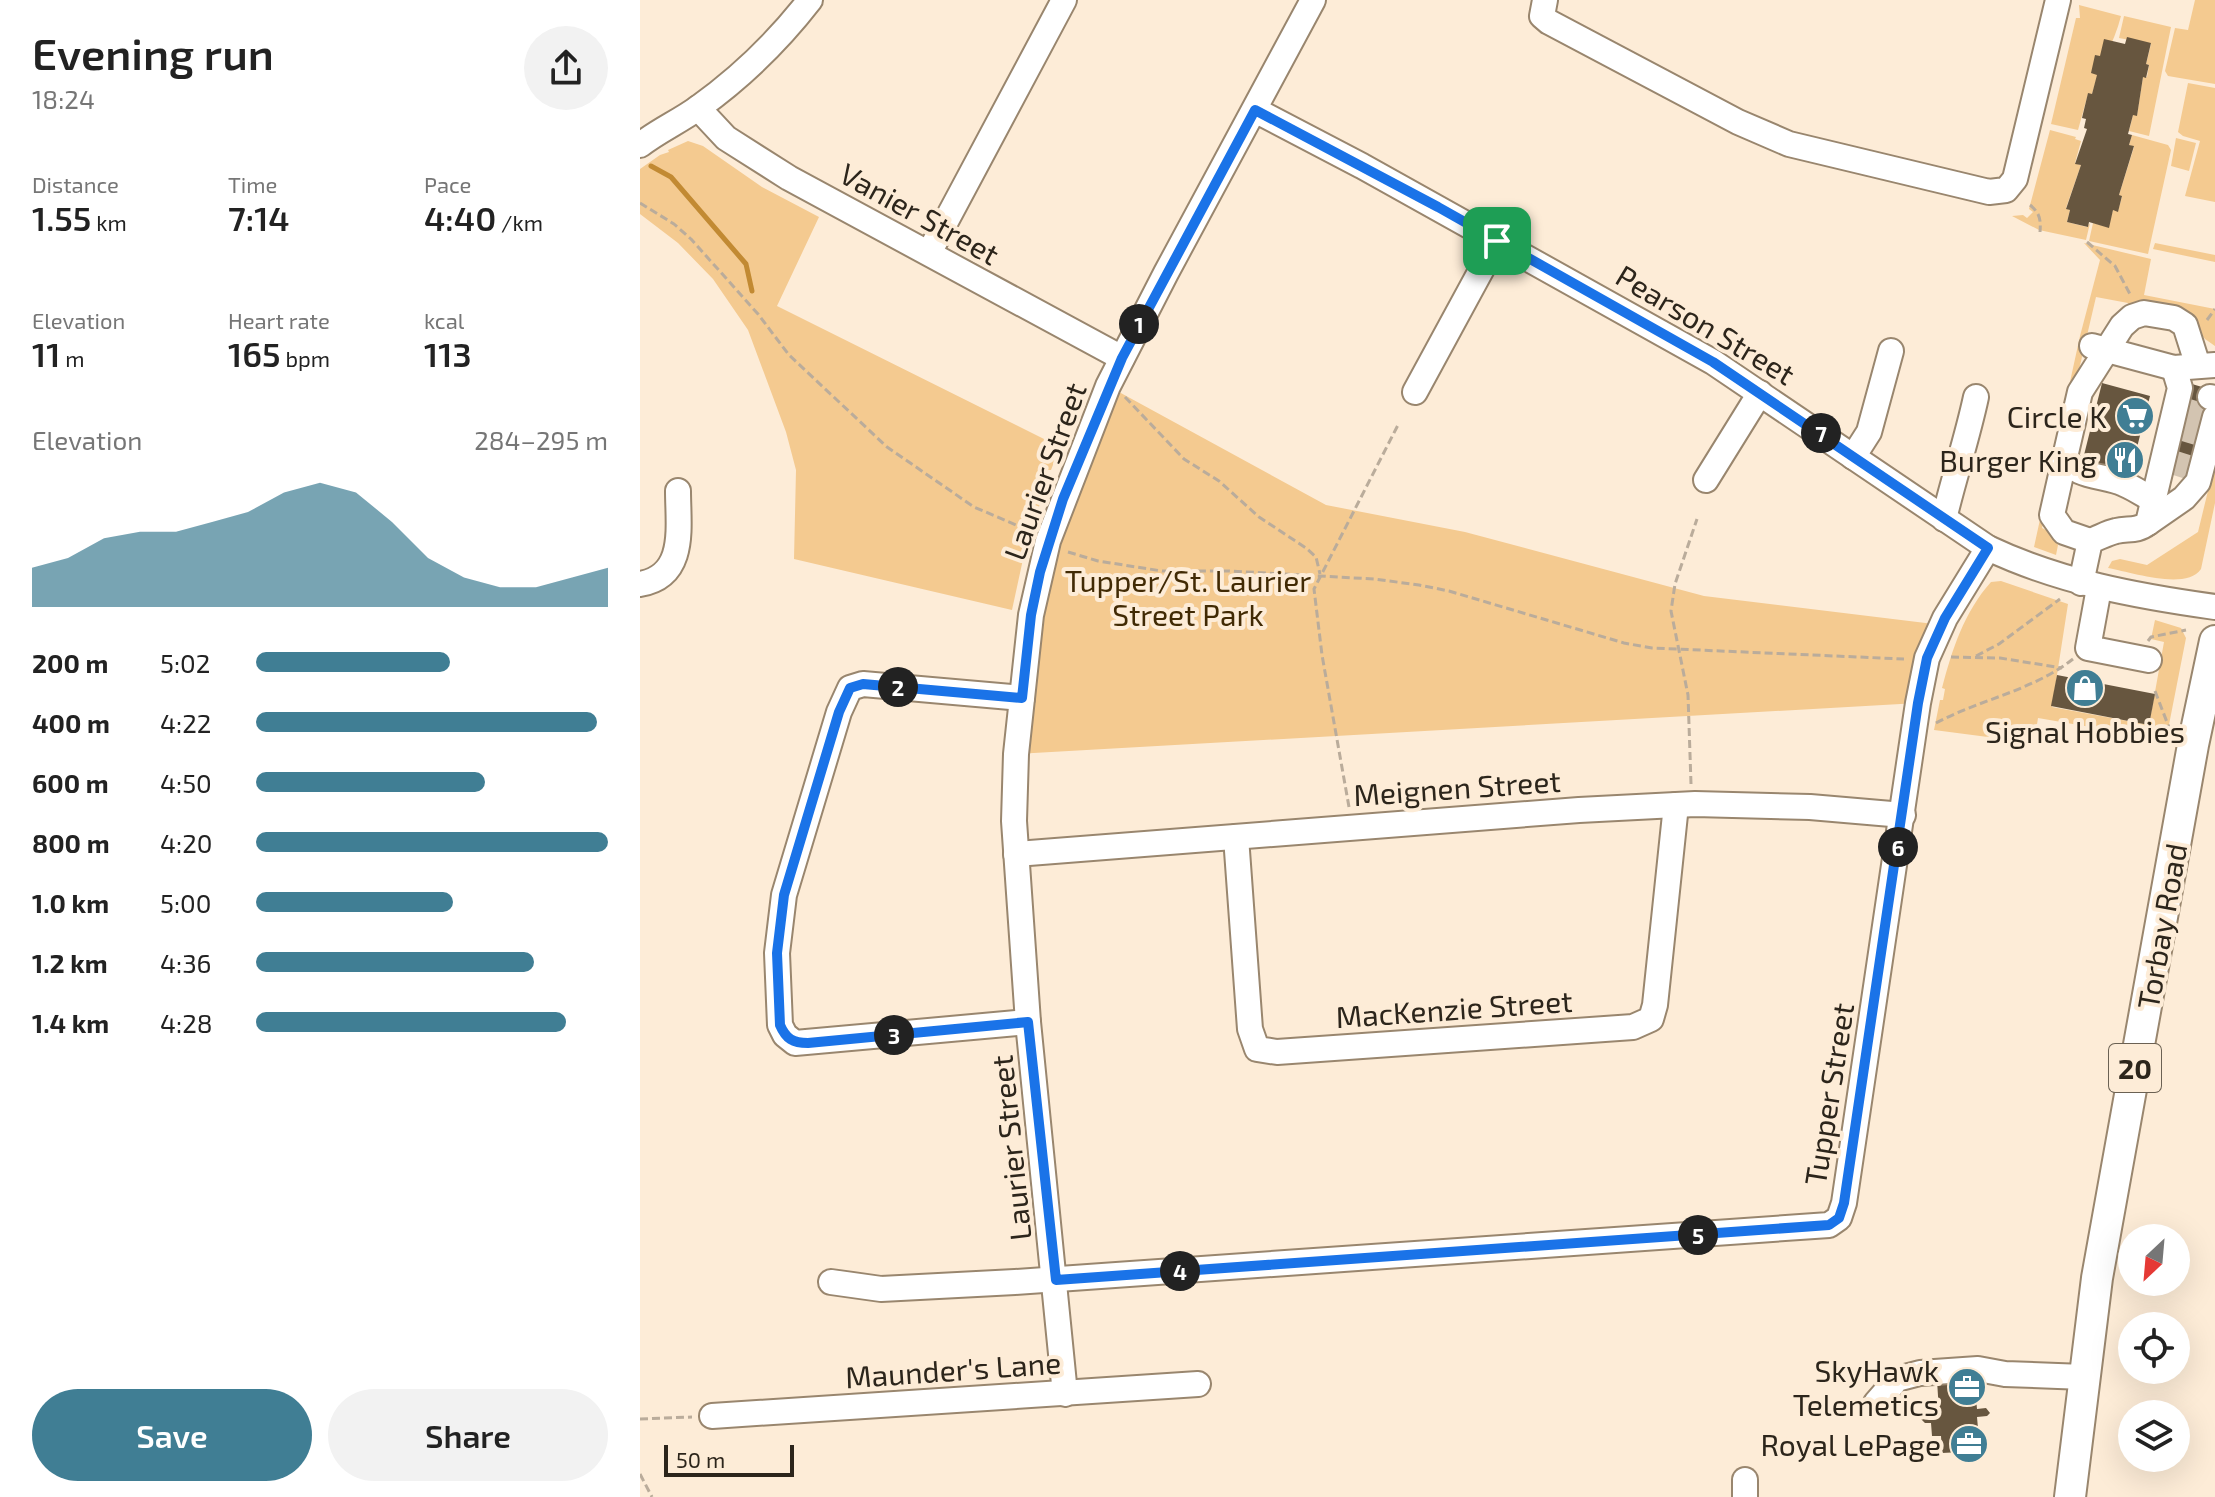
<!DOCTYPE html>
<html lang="en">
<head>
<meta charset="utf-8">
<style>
  :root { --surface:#fff; --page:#f2f2f2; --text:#222; --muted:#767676; --accent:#407e94 }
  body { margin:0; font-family:"Exo 2",sans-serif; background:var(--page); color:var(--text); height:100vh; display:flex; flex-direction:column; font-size:30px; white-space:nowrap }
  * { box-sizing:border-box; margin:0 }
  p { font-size:26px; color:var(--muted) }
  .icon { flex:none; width:44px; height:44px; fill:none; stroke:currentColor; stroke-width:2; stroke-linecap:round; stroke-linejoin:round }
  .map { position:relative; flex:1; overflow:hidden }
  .drawer { display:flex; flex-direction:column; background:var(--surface); width:640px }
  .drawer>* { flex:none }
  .needle { width:52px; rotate:206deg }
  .tools { position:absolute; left:1478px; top:1224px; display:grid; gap:16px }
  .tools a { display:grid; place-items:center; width:72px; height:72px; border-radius:50%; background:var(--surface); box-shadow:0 8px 32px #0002; font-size:40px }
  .scale { position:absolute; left:24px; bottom:20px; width:130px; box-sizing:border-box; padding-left:8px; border:4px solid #2c251b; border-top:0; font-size:22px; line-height:28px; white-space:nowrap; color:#2c251b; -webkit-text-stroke:6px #fdecd7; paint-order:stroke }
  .pin { position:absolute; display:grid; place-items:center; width:68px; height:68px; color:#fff; margin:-34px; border-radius:16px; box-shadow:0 4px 12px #0006 }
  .km { position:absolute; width:40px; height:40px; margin:-20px; border-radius:50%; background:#222; color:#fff; font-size:22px; line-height:40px; text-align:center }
  .round { display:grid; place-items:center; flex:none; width:84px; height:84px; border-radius:42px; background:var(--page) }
  .overview { display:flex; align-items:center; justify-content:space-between; height:136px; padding:0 32px }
  h1 { font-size:44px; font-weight:600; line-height:60px }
  .metrics { display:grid; grid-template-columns:repeat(3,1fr); gap:12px; height:136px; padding:8px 32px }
  .metrics div { display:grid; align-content:center }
  .metrics b { font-size:34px; font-weight:600 }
  .metrics small { font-size:22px; font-weight:400 }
  .metrics p { font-size:22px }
  .chart { height:224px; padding:16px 32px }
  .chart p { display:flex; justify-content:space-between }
  .chart svg { width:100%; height:144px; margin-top:8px; fill:var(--accent); opacity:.7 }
  .action { display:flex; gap:16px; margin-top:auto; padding:16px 32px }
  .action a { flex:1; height:92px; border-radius:48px; background:var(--accent); color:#fff; font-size:32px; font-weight:600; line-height:92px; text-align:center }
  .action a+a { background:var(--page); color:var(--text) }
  ul { padding:0 32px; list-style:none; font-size:26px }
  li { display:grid; grid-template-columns:128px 96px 1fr; align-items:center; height:60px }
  li i { height:20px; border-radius:10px; background:var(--accent) }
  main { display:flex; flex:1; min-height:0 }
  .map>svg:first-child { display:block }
  .green { fill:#f4ca90 }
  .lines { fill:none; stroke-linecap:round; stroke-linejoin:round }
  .stream { stroke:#c28a33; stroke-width:5 }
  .building { fill:#67563f }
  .minor-tunnel { stroke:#d3c4b1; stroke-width:24; stroke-dasharray:24 12; stroke-linecap:butt }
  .minor-casing { stroke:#99866e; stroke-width:28 }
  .major-casing { stroke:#99866e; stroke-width:34 }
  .path { stroke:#baac9b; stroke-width:3; stroke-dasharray:8 4; stroke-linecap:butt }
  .minor { stroke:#fff; stroke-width:24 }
  .major { stroke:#fff; stroke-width:30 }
  .route-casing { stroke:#fff; stroke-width:16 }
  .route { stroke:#1a73e8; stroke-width:10 }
  .labels { text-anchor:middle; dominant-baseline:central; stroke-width:8; stroke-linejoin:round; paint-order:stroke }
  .shield { fill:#fdecd7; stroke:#6b6153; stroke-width:2 }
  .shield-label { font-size:28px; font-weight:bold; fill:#2c251b }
  .street-label { font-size:30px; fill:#2c251b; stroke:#fdecd7 }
  .poi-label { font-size:30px; fill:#2c251b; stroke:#fdecd7; text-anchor:end }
  .park-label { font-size:30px; fill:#412a04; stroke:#fdecd7 }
</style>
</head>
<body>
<main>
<section class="drawer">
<div class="overview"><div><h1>Evening run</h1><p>18:24</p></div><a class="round"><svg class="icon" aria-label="share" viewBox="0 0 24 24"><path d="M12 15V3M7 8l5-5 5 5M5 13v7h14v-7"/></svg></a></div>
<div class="metrics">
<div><p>Distance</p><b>1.55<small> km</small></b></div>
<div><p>Time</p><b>7:14</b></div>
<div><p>Pace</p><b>4:40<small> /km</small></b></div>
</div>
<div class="metrics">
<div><p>Elevation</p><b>11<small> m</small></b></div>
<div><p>Heart rate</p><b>165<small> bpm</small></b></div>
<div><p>kcal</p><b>113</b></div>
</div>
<div class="chart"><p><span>Elevation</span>284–295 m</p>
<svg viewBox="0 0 160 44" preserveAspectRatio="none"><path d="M0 44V32L10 29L20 23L30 21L40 21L50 18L60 15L70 9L80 6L90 9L100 18L110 29L120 35L130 38L140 38L150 35L160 32V44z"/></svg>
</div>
<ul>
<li><b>200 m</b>5:02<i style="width:55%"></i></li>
<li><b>400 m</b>4:22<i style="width:97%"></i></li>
<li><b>600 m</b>4:50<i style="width:65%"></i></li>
<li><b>800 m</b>4:20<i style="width:100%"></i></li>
<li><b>1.0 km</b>5:00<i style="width:56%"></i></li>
<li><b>1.2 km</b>4:36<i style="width:79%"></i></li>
<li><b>1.4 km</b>4:28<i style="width:88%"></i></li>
</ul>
<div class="action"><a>Save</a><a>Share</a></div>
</section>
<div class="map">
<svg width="1575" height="1497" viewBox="0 0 1575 1497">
  <rect width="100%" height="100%" fill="#fdecd7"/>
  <g class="green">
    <path d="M1555 0H1575V84L1528 76 1525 71 1535 28 1548 30Z"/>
    <path d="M1439 5 1481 16C1474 44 1459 66 1452 94H1448L1438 130 1411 124 1436 18H1440Z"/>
    <path d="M1484 16 1531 27 1509 136 1489 131 1493 115H1497L1503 77H1507L1509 65 1506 64 1511 44 1479 38Z"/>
    <path d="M1548 83 1575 88V202L1545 196 1560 141 1543 136 1538 132Z"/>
    <path d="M1410 130 1436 137 1435 139 1441 141 1435 163 1441 165 1426 208 1430 210 1427 222 1447 227 1450 223 1446 240 1399 230 1372 216 1383 215 1387 218 1393 212 1389 209Z"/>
    <path d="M1492 135 1528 145 1531 150 1508 254 1449 241 1453 223 1468 227 1473 210 1478 211 1482 197 1479 195 1494 147 1489 145Z"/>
    <path d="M1536 138 1556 143 1549 171 1531 166Z"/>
    <path d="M48 141 63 146 122 187 179 217 137 306 420 447 411 470H408L406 474 409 476 385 550 372 610 154 559 156 470 146 432 108 330 73 279 38 243 0 214V169L20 155 29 152 28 150Z"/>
    <path d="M1444 243 1511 259 1504 295 1575 309V346L1565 339 1550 321 1487 313 1488 303 1456 297 1402 528 1414 534 1418 545 1416 555 1394 547 1440 336 1460 260Z"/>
    <path d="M1515 243 1575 255V262L1513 249Z"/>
    <path d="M468 386 686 505 825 532 1064 596 1302 625 1278 703 376 754 391 615Z"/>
    <path d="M1575 462V503L1561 569C1546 591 1491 572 1468 568L1472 561 1480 559 1507 565 1558 532Z"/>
    <path d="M1361 581 1428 604 1412 707 1509 725 1524 642 1511 639 1515 620 1541 628 1546 638 1526 740 1398 718 1394 743 1294 730 1300 700H1303L1305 689 1302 688C1312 650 1324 612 1351 582Z"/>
  </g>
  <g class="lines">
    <path class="stream" d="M11 166 31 177 106 264 112 291"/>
  </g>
  <g class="building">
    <path d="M1487 37 1511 43 1506 64 1509 65 1506 78 1503 77 1497 116 1493 115 1488 134 1492 135 1489 145 1494 146 1479 195 1482 196 1478 212 1473 210 1469 228 1449 222 1448 227 1427 222 1430 210 1426 209 1441 165 1435 164 1447 129 1444 128 1446 119 1442 118 1448 93 1452 94 1457 75 1451 73 1455 55 1460 56 1464 39 1485 44Z"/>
    <path d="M1462 383 1510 396 1489 479 1441 467Z"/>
    <path d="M1552 384 1572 390 1550 474 1530 469Z"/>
    <path d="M1417 675 1515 694 1509 725 1411 706Z"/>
    <path d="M1334 1377 1337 1409 1346 1408 1350 1413 1347 1416 1337 1417 1340 1451 1302 1453 1301 1436H1292L1291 1423H1285L1280 1418 1283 1414 1299 1412 1297 1380Z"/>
  </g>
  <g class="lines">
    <g class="minor-tunnel">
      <path d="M1545 410 1565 416"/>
      <path d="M1540 428 1560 434"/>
      <path d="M1532 462 1551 468"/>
    </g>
    <defs>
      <g id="minor">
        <path d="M905 0 902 16 909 22 1098 122 1149 144 1349 192 1366 190 1375 179 1418 0"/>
        <path d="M58 108 86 138 149 178 482 358"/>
        <path d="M615 110 722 166 1073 362 1348 548C1420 582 1496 596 1575 607"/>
        <path d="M0 145C18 131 40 121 58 108 100 78 139 40 170 0"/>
        <path d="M289 253 424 0"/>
        <path d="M1452 346 1534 368 1575 365"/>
        <path d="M775 392 857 241"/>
        <path d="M1570 397 1575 398"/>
        <path d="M1213 457 1229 432 1251 351"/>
        <path d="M1425 457 1412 515 1424 532 1450 541"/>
        <path d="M1066 480 1120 393"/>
        <path d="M1513 500C1504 495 1494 488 1484 484 1466 475 1433 478 1425 457L1440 392 1482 326 1492 317 1504 313 1534 318 1545 325 1558 366"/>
        <path d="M1304 519C1314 477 1327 439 1336 397"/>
        <path d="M1508 523 1544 498 1558 482 1575 417"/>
        <path d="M1441 583 1450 541C1459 538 1467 533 1476 531 1488 528 1496 532 1508 523L1540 388 1534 368"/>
        <path d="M0 584C47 576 38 527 38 491"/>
        <path d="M1459 588 1448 648 1509 660"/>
        <path d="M382 698 223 684 210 688 199 712 144 895 137 953 140 1025 145 1035 155 1043 388 1022"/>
        <path d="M596 837 610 1029 617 1049 637 1052 993 1027 1011 1019 1015 1005 1036 805"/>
        <path d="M376 854 939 810 1055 804 1170 807 1263 815"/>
        <path d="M191 1282 241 1289 375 1282 1189 1225 1199 1218 1204 1203 1278 703 1287 658 1305 618 1348 548"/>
        <path d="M425 1394 388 1022 374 821 376 754 391 615 408 541 468 386 526 273 673 0"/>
        <path d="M1236 1403 1257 1379 1280 1373 1338 1369 1365 1374 1444 1377"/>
        <path d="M72 1416 558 1384"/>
        <path d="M1105 1480V1497"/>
      </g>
      <path id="major" d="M1430 1497 1457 1278 1553 745 1575 641"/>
    </defs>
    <use href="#minor" class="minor-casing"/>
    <use href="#major" class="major-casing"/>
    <g class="path">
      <path d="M0 203 34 224 51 239 118 314 149 355 247 447 334 507 390 531"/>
      <path d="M1390 205C1400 213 1401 220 1400 232"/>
      <path d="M1447 242 1475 266 1491 296"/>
      <path d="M1567 320 1575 309"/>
      <path d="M485 397 544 459 579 481 619 517 666 548 676 557 680 574"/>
      <path d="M428 552 458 561 522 571H589L734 579 779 585 809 591 984 643 1012 648 1264 659"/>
      <path d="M1508 641 1511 637 1546 630"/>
      <path d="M1336 656 1359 644 1420 599"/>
      <path d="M1311 657 1360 658 1422 668"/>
      <path d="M1515 691 1530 730"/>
      <path d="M1296 723C1341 699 1392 691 1433 659"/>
      <path d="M1051 784 1048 695 1031 611 1035 584 1057 519"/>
      <path d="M709 807 682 655 674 589 758 425"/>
      <path d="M0 1419 52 1417"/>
      <path d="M0 1474 12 1497"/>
    </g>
    <use href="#minor" class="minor"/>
    <use href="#major" class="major"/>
  </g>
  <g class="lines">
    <defs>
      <path id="route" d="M615 110 798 207 1073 362 1348 548 1305 618 1287 658 1278 703 1204 1203 1199 1218 1189 1225 416 1280 388 1022 168 1043C153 1043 146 1039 140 1025L137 953 144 895 199 712 210 688 223 684 382 698 391 615 400 572 423 499 482 358Z"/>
    </defs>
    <use href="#route" class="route-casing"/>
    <use href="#route" class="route"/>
  </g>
  <defs>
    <symbol id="supermarket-disc" viewBox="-11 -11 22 22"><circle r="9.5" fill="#407e94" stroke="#fdecd7"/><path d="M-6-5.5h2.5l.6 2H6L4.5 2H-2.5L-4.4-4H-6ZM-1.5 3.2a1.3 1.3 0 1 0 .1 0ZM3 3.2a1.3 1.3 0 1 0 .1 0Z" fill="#fff"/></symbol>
    <symbol id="restaurant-disc" viewBox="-11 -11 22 22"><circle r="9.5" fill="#407e94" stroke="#fdecd7"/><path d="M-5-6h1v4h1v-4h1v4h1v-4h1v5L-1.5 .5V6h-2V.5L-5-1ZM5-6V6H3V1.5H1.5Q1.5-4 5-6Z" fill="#fff"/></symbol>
    <symbol id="shop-disc" viewBox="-11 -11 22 22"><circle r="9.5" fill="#407e94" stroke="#fdecd7"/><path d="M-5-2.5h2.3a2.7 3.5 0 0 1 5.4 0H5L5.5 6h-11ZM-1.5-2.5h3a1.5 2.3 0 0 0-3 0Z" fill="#fff"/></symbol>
    <symbol id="office-disc" viewBox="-11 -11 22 22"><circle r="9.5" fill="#407e94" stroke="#fdecd7"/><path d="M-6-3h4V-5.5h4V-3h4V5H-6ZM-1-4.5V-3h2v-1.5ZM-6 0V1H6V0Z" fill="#fff"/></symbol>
  </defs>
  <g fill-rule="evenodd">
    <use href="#supermarket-disc" x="1473" y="394" width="44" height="44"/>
    <use href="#restaurant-disc" x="1463" y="438" width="44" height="44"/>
    <use href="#shop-disc" x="1423" y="666" width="44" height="44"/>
    <use href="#office-disc" x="1305" y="1365" width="44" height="44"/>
    <use href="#office-disc" x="1307" y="1422" width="44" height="44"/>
  </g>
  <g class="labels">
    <rect class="shield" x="1469" y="1044" width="52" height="48" rx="6"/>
    <g class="shield-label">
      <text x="1495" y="1068">20</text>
    </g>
    <g class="street-label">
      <text transform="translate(280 213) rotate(29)">Vanier Street</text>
      <text transform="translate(1066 324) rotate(31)">Pearson Street</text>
      <text transform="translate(404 471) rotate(-70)">Laurier Street</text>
      <text transform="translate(817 787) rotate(-4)">Meignen Street</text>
      <text transform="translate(1521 926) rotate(-80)">Torbay Road</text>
      <text transform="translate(814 1008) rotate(-4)">MacKenzie Street</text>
      <text transform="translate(1188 1094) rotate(-81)">Tupper Street</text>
      <text transform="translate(370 1148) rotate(-96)">Laurier Street</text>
      <text transform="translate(313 1369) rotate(-4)">Maunder's Lane</text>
    </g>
    <g class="poi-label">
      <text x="1467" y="416">Circle K</text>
      <text x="1457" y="460">Burger King</text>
      <text x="1445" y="731" text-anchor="middle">Signal Hobbies</text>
      <text x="1299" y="1370">SkyHawk<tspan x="1299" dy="34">Telemetics</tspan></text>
      <text x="1301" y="1444">Royal LePage</text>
    </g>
    <g class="park-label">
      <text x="548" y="580">Tupper/St. Laurier<tspan x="548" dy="34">Street Park</tspan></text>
    </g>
  </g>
</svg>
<div class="tools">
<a><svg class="needle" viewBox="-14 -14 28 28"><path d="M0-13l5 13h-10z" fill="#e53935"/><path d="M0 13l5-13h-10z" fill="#767676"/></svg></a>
<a><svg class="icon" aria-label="locate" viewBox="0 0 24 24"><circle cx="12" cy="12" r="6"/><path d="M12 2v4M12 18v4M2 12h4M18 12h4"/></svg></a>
<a><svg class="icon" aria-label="layers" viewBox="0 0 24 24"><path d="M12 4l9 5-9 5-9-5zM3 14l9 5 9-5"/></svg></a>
</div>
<div class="scale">50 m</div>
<div class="pin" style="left:857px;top:241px;background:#1e9e55"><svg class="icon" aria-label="arrive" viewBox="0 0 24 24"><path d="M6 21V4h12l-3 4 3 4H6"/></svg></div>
<b class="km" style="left:499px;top:324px">1</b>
<b class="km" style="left:258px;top:687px">2</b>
<b class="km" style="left:254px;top:1035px">3</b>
<b class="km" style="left:540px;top:1271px">4</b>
<b class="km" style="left:1058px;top:1235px">5</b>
<b class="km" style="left:1258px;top:847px">6</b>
<b class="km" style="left:1181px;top:433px">7</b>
</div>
</main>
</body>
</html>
